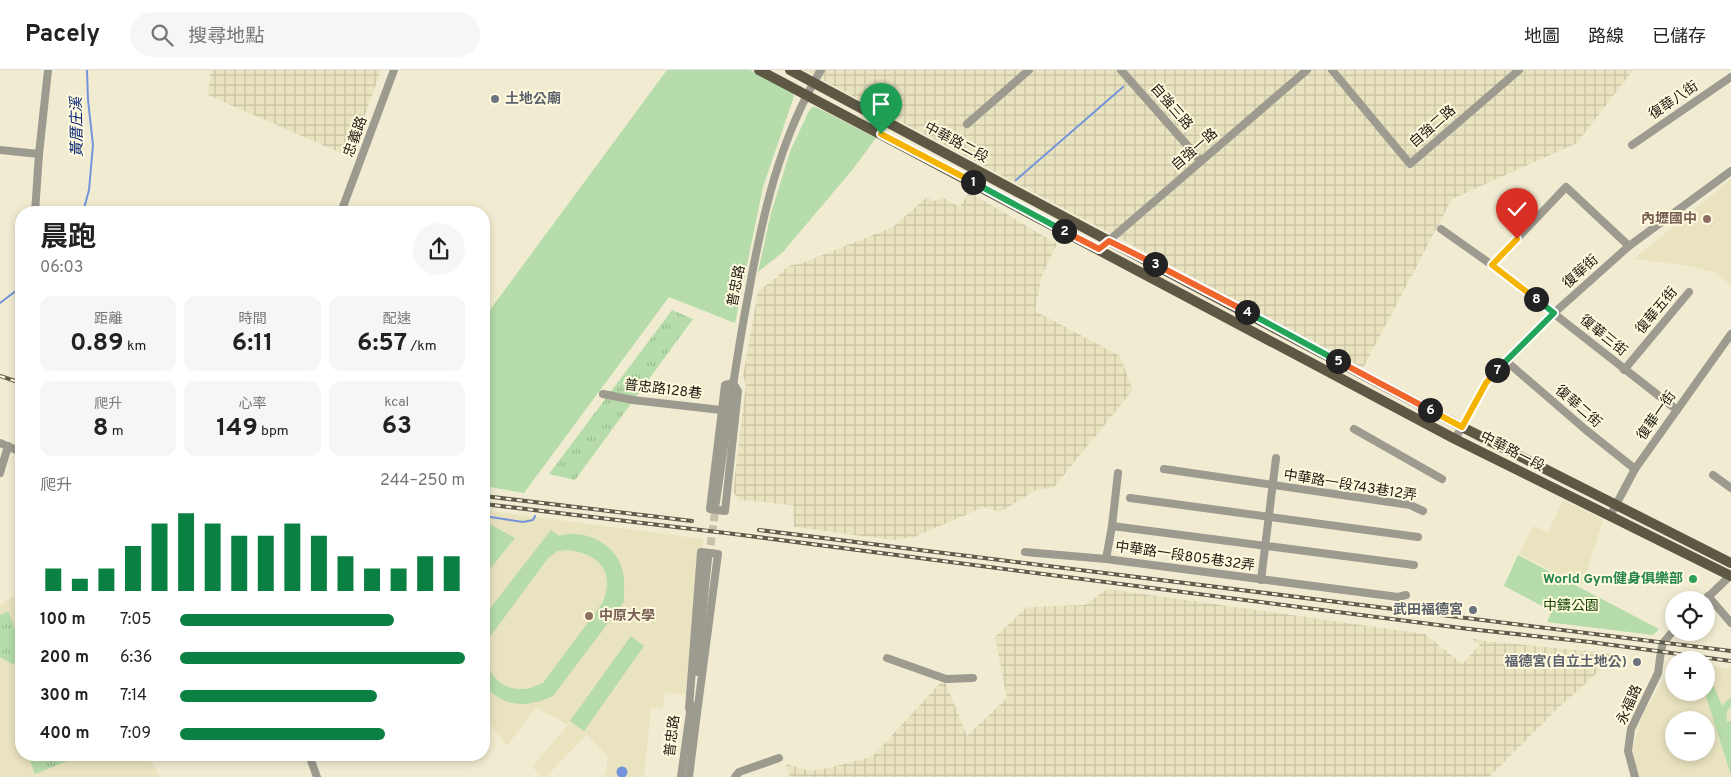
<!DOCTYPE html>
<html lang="zh-TW">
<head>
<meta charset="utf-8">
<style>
  :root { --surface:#fff; --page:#f6f6f6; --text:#222; --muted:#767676; --line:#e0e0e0; --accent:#0b8043 }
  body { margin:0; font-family:Overpass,"Noto Sans TC",sans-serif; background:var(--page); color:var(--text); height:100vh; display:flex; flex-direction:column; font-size:19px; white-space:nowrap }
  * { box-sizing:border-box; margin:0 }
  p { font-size:16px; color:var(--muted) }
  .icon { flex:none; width:28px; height:28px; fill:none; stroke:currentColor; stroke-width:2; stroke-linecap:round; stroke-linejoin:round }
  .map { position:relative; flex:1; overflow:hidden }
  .details { position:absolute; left:15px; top:136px; width:475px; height:555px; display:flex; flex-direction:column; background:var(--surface); border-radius:20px; box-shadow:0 2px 8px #0003 }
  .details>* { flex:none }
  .tools { position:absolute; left:1665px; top:521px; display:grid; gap:10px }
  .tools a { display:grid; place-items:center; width:50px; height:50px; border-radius:50%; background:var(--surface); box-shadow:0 2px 8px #0003; font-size:25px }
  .pin { position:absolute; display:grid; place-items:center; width:42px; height:42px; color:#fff; margin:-51px -21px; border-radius:50% 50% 50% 0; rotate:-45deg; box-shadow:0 0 5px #0007 }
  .pin .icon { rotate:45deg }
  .km { position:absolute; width:25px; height:25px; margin:-12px; border-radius:50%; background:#222; color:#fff; font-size:14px; line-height:25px; text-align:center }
  .round { display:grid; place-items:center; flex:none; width:52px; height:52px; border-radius:26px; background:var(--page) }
  .head { display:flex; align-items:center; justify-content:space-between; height:85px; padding:0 25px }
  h1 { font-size:28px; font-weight:700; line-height:38px }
  .metrics { display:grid; grid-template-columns:repeat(3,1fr); gap:8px; height:85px; padding:5px 25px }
  .metrics div { display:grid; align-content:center; border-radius:12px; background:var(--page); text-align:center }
  .metrics b { font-size:25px; font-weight:700 }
  .metrics small { font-size:14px; font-weight:400 }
  .metrics p { font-size:14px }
  .chart { height:140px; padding:10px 25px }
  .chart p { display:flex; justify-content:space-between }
  .chart svg { width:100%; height:90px; margin-top:5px; stroke:var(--accent); stroke-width:6 }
  ul { padding:0 25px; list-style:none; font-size:16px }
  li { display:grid; grid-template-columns:80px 60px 1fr; align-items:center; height:38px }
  li i { height:12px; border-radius:6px; background:var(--accent) }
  header { display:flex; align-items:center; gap:30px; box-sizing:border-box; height:70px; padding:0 25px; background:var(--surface); border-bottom:1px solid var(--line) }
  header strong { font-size:24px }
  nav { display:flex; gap:28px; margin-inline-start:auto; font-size:18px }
  .search { width:350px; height:45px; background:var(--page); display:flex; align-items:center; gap:12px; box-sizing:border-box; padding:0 18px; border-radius:28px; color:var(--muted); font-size:19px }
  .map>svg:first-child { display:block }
  .built { fill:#e9e3c0; fill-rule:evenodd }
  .industrial { fill:url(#industrial-grid) }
  .grass { fill:url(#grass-tufts) }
  .green { fill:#b5dcaa; fill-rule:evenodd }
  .water { fill:#7394da }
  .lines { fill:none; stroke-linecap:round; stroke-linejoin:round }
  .stream { stroke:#7394da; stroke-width:2 }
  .minor-tunnel { stroke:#c7c2ab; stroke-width:8; stroke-dasharray:8 4; stroke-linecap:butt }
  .minor { stroke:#9d9a8f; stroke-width:8 }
  .major { stroke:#5e5744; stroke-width:10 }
  .rail-casing { stroke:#5f5c4d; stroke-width:4 }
  .rail { stroke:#fffade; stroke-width:2; stroke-dasharray:5.5; stroke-linecap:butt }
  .split-1-casing { stroke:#fff; stroke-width:10 }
  .split-2-casing { stroke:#fff; stroke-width:10 }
  .split-3-casing { stroke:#fff; stroke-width:10 }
  .split-4-casing { stroke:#fff; stroke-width:10 }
  .split-5-casing { stroke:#fff; stroke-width:10 }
  .split-6-casing { stroke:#fff; stroke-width:10 }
  .split-7-casing { stroke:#fff; stroke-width:10 }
  .split-8-casing { stroke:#fff; stroke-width:10 }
  .split-9-casing { stroke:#fff; stroke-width:10 }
  .split-1 { stroke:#f5b400; stroke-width:6 }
  .split-2 { stroke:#22a559; stroke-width:6 }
  .split-3 { stroke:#f0652b; stroke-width:6 }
  .split-4 { stroke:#f0652b; stroke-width:6 }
  .split-5 { stroke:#22a559; stroke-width:6 }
  .split-6 { stroke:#f0652b; stroke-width:6 }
  .split-7 { stroke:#f5b400; stroke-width:6 }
  .split-8 { stroke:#22a559; stroke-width:6 }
  .split-9 { stroke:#f5b400; stroke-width:6 }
  .worship-dot { fill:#6b7280; stroke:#fffade; stroke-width:2 }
  .education-dot { fill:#8d6e63; stroke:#fffade; stroke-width:2 }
  .leisure-dot { fill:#2e9e5b; stroke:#fffade; stroke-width:2 }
  .labels { text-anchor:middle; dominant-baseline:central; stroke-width:4; stroke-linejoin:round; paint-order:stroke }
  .worship-label { font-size:14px; font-weight:bold; fill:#5b616d; stroke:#fffade; text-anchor:end }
  .street-label { font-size:14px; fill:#1e1c12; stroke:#fffade }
  .education-label { font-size:14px; font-weight:bold; fill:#785e54; stroke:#fffade; text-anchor:end }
  .leisure-label { font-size:14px; font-weight:bold; fill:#27864d; stroke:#fffade; text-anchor:end }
  .park-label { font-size:14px; fill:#144700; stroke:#fffade }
  .water-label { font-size:15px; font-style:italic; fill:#0a2576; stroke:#fffade }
</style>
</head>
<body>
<header>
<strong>Pacely</strong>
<div class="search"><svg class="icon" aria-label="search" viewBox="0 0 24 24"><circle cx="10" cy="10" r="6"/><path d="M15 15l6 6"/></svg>搜尋地點</div>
<nav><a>地圖</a><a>路線</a><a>已儲存</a></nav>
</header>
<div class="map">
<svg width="1731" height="707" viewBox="0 0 1731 707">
  <defs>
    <pattern id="industrial-grid" width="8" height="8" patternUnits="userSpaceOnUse" patternTransform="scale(1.25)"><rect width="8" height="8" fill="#e9e3c0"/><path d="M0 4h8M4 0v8" fill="none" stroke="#c7c2a4"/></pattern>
    <pattern id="grass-tufts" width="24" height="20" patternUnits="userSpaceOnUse" patternTransform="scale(1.25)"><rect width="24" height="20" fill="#b5dcaa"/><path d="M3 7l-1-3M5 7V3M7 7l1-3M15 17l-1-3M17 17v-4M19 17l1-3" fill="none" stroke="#9bbc91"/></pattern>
  </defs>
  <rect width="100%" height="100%" fill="#f1ecd1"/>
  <g class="built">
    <path d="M1731 109V215L1714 202 1689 196 1634 189Z"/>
    <path d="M1563 430 1603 450 1582 516 1519 484 1533 456 1548 462Z"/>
    <path d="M484 440 703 469 685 625 665 622 663 639 651 638 644 707H602L606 703 608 687 587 664 546 707H543L532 697 568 655 536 637 507 676 484 647Z"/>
    <path d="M21 523V685H148L160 707H0V536L4 532Z"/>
    <path d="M1673 591H1674V622H1706V595L1731 599V707H1639L1633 685V678L1643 644 1667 604 1673 598 1671 596ZM1674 650H1706V682H1674Z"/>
  </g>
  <g class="industrial">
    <path d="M211 0H381L350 87 208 25Z"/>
    <path d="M804 0H1633L1577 73 1452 129 1363 298Z"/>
    <path d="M969 122 1057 174 1042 205 1035 241 1120 286 1133 320 1054 417 1036 420 1000 442 984 437 914 467 894 470 794 457 793 435 740 430 733 422 746 314 743 306 758 221 779 206 780 203 790 195 800 194 893 157 927 127 934 131 943 128 960 137Z"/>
    <path d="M1107 519 1425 564 1462 594 1480 575 1469 567 1484 571 1618 584 1557 639 1489 707H790L786 694 811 701 828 698 872 687 944 609 967 666 1007 628 995 567 1027 537 1085 535Z"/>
  </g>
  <g class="grass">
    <path d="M672 240 693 249 575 410 549 404Z"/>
    <path d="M8 541 21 574V593L12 594 0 587V545Z"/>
    <path d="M28 685H68L70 690 35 704Z"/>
  </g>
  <g class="green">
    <path d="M667 0H750L792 23 794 26 763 117 735 253 669 227 524 423 484 416V248Z"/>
    <path d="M813 37H816L876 68 853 99 783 182 758 202 771 143 791 79 810 39Z"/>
    <path d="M484 451 515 468 490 499 484 495Z"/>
    <path d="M551 460 559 466C584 459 613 472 622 498 625 509 624 521 624 532L553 626C527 638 504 638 484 615V546ZM568 480C599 484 615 501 603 532L543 613C535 616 528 620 520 619 500 619 486 602 486 583 487 578 489 572 490 567L548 488 558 481Z"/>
    <path d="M1518 485 1659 559 1653 565 1547 552 1552 541 1504 516Z"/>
    <path d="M631 566 644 576 584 661 570 651Z"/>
    <path d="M1712 612 1722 636 1731 627V636C1726 641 1726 645 1727 652L1731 651V705L1705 623 1706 622V614Z"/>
  </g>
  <circle class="water" cx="622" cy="702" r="5.5"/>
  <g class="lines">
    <g class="stream">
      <path d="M1016 110 1123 17"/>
      <path d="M83 142 89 120 93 75 88 30 87 0"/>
      <path d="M0 233 21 217"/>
      <path d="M484 446 523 452 533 450 535 446"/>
    </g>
    <path class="minor-tunnel" d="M709 487 716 434"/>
    <g class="minor">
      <path d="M1121 0 1201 91"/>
      <path d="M1332 0 1410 94 1519 0"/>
      <path d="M967 54 1029 0"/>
      <path d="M1632 75 1731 7"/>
      <path d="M0 80 39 84"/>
      <path d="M35 142 39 84 48 0"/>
      <path d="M341 142 394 0"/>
      <path d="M1441 159 1492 195 1677 340"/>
      <path d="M1099 179 1307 0"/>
      <path d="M1492 195 1566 117 1629 176"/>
      <path d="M1506 291 1586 360 1635 399"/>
      <path d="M1624 300 1689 222"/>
      <path d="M733 313 738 321 725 441 710 439 725 315Z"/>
      <path d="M603 324 633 330 721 340"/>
      <path d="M1354 359 1442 409"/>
      <path d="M1455 369 1486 313 1554 243 1629 176 1731 101"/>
      <path d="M0 373 21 382"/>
      <path d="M1164 399 1410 435 1423 441"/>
      <path d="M0 403 8 376"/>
      <path d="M1713 405 1731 418"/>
      <path d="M1130 428 1418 467"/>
      <path d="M716 432C726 363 735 294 748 226 762 147 779 69 821 0"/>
      <path d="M1610 446 1635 399 1731 264"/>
      <path d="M1112 456 1414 495"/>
      <path d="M1025 482 1106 489 1398 527 1406 525"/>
      <path d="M1106 489 1112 456 1118 403"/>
      <path d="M1261 510 1276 388"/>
      <path d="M1708 526 1731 553"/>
      <path d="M1705 530 1731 505"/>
      <path d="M887 588 946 609 973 608"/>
      <path d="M696 602 708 489"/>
      <path d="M689 638 701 482 718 484 697 643"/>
      <path d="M309 685 317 707"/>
      <path d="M681 707 691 635"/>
      <path d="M689 707 697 643 696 638"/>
      <path d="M735 707 739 702 779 688"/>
      <path d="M1635 707 1628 681 1631 659 1658 603 1661 581 1663 573 1674 560"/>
    </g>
    <g class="major">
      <path d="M759 0 1455 369 1731 506"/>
      <path d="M790 0 1109 171 1462 357 1731 493"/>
    </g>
    <defs>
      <g id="rail">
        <path d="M0 306 21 313"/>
        <path d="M484 426 692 451"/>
        <path d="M484 434 734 464 1469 559 1590 572 1731 591"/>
        <path d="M759 460 1731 581"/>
      </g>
    </defs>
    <use href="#rail" class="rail-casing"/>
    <use href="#rail" class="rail"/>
  </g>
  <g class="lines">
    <defs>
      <path id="split-1" d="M881 64 973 112"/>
      <path id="split-2" d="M973 112 1064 161"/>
      <path id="split-3" d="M1064 161 1099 179 1109 171 1155 194"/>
      <path id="split-4" d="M1155 194 1247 242"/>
      <path id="split-5" d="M1247 242 1338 291"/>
      <path id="split-6" d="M1338 291 1430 340"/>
      <path id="split-7" d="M1430 340 1462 357 1486 313 1497 300"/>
      <path id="split-8" d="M1497 300 1554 243 1536 229"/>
      <path id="split-9" d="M1517 169 1492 195 1536 229"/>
    </defs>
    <use href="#split-1" class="split-1-casing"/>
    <use href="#split-2" class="split-2-casing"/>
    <use href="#split-3" class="split-3-casing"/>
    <use href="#split-4" class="split-4-casing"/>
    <use href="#split-5" class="split-5-casing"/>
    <use href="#split-6" class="split-6-casing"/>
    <use href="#split-7" class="split-7-casing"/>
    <use href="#split-8" class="split-8-casing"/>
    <use href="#split-9" class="split-9-casing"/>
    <use href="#split-1" class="split-1"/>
    <use href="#split-2" class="split-2"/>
    <use href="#split-3" class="split-3"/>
    <use href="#split-4" class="split-4"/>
    <use href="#split-5" class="split-5"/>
    <use href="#split-6" class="split-6"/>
    <use href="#split-7" class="split-7"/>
    <use href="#split-8" class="split-8"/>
    <use href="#split-9" class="split-9"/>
  </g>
  <g class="worship-dot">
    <circle cx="495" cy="29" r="5"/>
    <circle cx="1473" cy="540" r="5"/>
    <circle cx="1637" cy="592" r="5"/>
  </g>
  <g class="education-dot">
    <circle cx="1707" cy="149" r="5"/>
    <circle cx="589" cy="546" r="5"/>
  </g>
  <circle class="leisure-dot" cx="1693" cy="509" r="5"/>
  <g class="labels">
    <g class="worship-label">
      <text x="505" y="29" text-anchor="start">土地公廟</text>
      <text x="1463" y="540">武田福德宮</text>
      <text x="1627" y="592">福德宮(自立土地公)</text>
    </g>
    <g class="street-label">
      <text transform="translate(1674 31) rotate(-34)">復華八街</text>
      <text transform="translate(1171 37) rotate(49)">自強三路</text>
      <text transform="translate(1433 57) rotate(-41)">自強二路</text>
      <text transform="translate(356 67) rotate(-70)">忠義路</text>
      <text transform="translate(956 73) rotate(28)">中華路二段</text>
      <text transform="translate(1195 80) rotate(-41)">自強一路</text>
      <text transform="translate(1581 202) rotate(-42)">復華街</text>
      <text transform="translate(737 216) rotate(-79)">普忠路</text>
      <text transform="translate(1657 241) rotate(-50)">復華五街</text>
      <text transform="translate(1603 266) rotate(39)">復華三街</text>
      <text transform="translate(663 320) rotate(7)">普忠路128巷</text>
      <text transform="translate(1578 337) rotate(41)">復華二街</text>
      <text transform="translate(1657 346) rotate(-55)">復華一街</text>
      <text transform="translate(1512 382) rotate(27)">中華路一段</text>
      <text transform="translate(1350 416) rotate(9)">中華路一段743巷12弄</text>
      <text transform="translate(1185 487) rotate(8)">中華路一段805巷32弄</text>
      <text transform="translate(1630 635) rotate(-66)">永福路</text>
      <text transform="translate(673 666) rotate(-83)">普忠路</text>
    </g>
    <g class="education-label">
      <text x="1697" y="149">內壢國中</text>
      <text x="599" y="546" text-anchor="start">中原大學</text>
    </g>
    <g class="leisure-label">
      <text x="1683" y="509">World Gym健身俱樂部</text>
    </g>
    <g class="park-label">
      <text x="1571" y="536">中鑄公園</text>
    </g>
    <g class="water-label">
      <text transform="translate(78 57) rotate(-91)">黃厝庄溪</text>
    </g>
  </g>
</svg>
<div class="tools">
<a><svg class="icon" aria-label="locate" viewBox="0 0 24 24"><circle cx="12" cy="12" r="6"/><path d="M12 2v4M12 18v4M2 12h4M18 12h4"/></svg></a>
<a>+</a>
<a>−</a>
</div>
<div class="pin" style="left:881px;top:64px;background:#1e9e55"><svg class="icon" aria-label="arrive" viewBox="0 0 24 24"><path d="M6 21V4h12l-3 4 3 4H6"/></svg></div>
<div class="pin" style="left:1517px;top:169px;background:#d93025"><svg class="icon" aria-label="check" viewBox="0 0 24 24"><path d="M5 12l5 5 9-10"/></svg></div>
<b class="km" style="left:973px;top:112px">1</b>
<b class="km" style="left:1064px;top:161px">2</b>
<b class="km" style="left:1155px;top:194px">3</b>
<b class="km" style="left:1247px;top:242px">4</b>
<b class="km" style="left:1338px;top:291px">5</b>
<b class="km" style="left:1430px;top:340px">6</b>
<b class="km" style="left:1497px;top:300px">7</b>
<b class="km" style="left:1536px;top:229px">8</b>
<section class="details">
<div class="head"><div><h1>晨跑</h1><p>06:03</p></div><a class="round"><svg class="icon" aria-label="share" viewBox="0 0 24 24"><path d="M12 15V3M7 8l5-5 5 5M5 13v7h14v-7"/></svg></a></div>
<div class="metrics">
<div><p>距離</p><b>0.89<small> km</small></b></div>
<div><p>時間</p><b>6:11</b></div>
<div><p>配速</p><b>6:57<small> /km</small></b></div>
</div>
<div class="metrics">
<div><p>爬升</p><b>8<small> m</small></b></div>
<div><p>心率</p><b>149<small> bpm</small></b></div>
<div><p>kcal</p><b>63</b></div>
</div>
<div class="chart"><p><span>爬升</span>244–250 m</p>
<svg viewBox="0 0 160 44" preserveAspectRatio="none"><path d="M5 44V33M15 44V38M25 44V33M35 44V22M45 44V11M55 44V6M65 44V11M75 44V17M85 44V17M95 44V11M105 44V17M115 44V27M125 44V33M135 44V33M145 44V27M155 44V27"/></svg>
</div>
<ul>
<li><b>100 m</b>7:05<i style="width:75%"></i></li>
<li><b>200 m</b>6:36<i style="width:100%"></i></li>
<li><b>300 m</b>7:14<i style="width:69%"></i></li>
<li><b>400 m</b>7:09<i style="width:72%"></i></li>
</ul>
</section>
</div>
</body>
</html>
